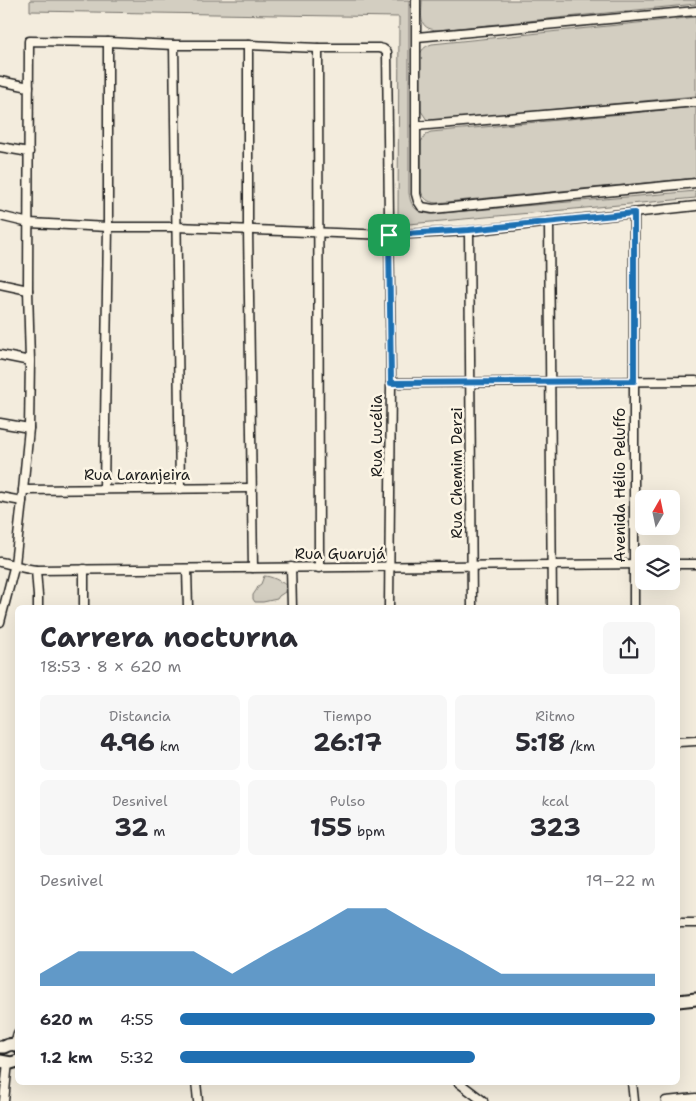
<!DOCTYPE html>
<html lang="es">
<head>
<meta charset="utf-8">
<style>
  :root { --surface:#fff; --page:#f7f7f7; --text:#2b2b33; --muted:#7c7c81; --accent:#1f6fb2 }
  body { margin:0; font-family:"Shantell Sans",sans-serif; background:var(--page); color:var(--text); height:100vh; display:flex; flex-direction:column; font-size:19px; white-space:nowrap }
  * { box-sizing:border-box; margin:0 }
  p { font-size:16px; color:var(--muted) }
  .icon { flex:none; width:28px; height:28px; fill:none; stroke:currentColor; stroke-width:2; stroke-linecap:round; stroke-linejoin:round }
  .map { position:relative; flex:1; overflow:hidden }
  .drawer { position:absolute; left:15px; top:605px; width:665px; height:480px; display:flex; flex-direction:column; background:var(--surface); border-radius:8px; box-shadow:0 5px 20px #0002 }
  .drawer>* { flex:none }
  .needle { width:32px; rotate:9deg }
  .buttons { position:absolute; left:635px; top:490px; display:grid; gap:10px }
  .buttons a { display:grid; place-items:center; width:45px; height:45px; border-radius:8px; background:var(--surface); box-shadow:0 5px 20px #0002; font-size:25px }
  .pin { position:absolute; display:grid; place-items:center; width:42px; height:42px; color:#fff; margin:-21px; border-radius:10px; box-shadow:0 2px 8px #0006 }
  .round { display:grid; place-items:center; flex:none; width:52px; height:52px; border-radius:8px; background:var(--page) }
  .summary { display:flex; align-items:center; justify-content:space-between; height:85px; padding:0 25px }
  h1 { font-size:28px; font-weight:700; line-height:38px }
  .stats { display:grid; grid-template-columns:repeat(3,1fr); gap:8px; height:85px; padding:5px 25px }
  .stats div { display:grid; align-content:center; border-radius:8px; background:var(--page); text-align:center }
  .stats b { font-size:25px; font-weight:700 }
  .stats small { font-size:14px; font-weight:400 }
  .stats p { font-size:14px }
  .chart { height:140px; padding:10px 25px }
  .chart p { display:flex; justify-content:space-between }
  .chart svg { width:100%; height:90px; margin-top:5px; fill:var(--accent); opacity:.7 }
  ul { padding:0 25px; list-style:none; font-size:16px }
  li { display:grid; grid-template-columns:80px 60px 1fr; align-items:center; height:38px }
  li i { height:12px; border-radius:6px; background:var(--accent) }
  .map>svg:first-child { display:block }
  .green { fill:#d3cec1; stroke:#78756e }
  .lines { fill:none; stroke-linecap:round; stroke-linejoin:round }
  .street-casing { stroke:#1c1c1c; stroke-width:11 }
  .secondary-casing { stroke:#1c1c1c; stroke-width:15 }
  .street { stroke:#fcf5e5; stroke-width:8 }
  .secondary { stroke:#fcf5e5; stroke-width:11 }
  .route-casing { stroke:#fff; stroke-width:10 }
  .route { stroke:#1f6fb2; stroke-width:6 }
  .labels { text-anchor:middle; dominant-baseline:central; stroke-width:5; stroke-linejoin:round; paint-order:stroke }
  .street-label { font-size:15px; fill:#1c1c1c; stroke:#fcf5e5 }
</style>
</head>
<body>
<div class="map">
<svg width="696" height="1101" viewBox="0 0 696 1101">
  <rect width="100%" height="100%" fill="#f3ecdd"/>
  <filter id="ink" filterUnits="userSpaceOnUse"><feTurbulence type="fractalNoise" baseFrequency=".02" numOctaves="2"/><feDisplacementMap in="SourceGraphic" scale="10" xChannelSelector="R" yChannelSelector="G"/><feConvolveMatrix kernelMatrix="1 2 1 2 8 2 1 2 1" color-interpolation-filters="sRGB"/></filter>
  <g filter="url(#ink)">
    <g class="green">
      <path d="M30 0H409V193C411 207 415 211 430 214L696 191V198L409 224C404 223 400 222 398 216L399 17 30 11Z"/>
      <path d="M422 0H696V4L438 30C417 29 422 16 422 0Z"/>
      <path d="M696 17V96L432 121 427 120 421 111 420 54C423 48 426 46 432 44Z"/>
      <path d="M696 107V178L436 203C428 202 424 199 421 191V142L426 134 431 132Z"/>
      <path d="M264 576C271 576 280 581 286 585L285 592 279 596 277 599 263 602H255L253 599V595L257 589 258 586 261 584Z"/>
    </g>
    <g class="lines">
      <defs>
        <g id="street">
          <path d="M416 0V194L418 201 422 207 433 209 696 183"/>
          <path d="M417 37 696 11"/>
          <path d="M174 45 180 489"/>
          <path d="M248 45V230L253 568"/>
          <path d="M318 48 319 568"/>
          <path d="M0 81 29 87"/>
          <path d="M416 126 696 102"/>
          <path d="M0 147 29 152"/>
          <path d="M634 213V608"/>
          <path d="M0 216 29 223 108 227H176L389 235 469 231 696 206"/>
          <path d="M549 222 552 608"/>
          <path d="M469 231 472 608"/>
          <path d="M0 284 28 290"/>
          <path d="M0 355 30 361"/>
          <path d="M391 383 696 381"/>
          <path d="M0 423 29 428"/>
          <path d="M104 489 108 227V42"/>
          <path d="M23 490 251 488"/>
          <path d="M0 497 22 501"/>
          <path d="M0 562C13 564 24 569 36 570L644 564"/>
          <path d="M671 564H696"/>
          <path d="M291 567 292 608"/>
          <path d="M84 569V608"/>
          <path d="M187 569 188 608"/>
          <path d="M36 570 38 596V608"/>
          <path d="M0 622 15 564 22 501 29 428 30 361 28 290 29 41 108 42 174 45H248L318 48H379L383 49 387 52 391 383 389 608"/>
          <path d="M678 742 696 741"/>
          <path d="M678 923H696"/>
          <path d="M15 1044 18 1033"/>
          <path d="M196 1082 198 1101"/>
          <path d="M458 1082 483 1101"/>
          <path d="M632 1082 634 1101"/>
          <path d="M4 1101 8 1062"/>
          <path d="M666 1101 696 1098"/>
        </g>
        <g id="secondary">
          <path d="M678 1001 696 999"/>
          <path d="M0 1047H4C9 1044 13 1043 18 1046"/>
          <path d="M0 1061 11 1063 18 1061"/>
        </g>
      </defs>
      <use href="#street" class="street-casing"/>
      <use href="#secondary" class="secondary-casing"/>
      <use href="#street" class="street"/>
      <use href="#secondary" class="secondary"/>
    </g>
  </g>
  <g class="lines" filter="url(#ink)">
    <defs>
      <path id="route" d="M634 213V381L391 383 389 235 469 230Z"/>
    </defs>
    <use href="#route" class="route-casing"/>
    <use href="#route" class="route"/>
  </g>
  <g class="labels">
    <g class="street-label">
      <text transform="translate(377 436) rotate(-90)">Rua Lucélia</text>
      <text transform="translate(457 473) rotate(-90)">Rua Chemim Derzi</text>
      <text x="137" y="475">Rua Laranjeira</text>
      <text transform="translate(620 485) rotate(-90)">Avenida Hélio Peluffo</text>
      <text x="340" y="554">Rua Guarujá</text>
    </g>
  </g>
</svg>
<div class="buttons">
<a><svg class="needle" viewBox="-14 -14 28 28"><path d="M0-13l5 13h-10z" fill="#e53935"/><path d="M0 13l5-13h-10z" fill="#7c7c81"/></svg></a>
<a><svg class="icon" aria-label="layers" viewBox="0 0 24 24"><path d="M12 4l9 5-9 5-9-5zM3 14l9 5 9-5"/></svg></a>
</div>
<div class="pin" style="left:389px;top:235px;background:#1e9e55"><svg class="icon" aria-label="arrive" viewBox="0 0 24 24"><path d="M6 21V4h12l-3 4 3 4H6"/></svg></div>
<section class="drawer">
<div class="summary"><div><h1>Carrera nocturna</h1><p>18:53 · 8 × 620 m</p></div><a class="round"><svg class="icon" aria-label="share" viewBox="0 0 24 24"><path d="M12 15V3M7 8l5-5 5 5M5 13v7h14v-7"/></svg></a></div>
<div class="stats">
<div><p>Distancia</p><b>4.96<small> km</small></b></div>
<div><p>Tiempo</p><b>26:17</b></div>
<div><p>Ritmo</p><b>5:18<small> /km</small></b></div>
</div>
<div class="stats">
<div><p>Desnivel</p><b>32<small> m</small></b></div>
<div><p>Pulso</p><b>155<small> bpm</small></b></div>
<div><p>kcal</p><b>323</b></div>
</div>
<div class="chart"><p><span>Desnivel</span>19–22 m</p>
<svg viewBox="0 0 160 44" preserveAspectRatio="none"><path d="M0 44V38L10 27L20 27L30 27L40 27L50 38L60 27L70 17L80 6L90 6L100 17L110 27L120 38L130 38L140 38L150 38L160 38V44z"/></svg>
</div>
<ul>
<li><b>620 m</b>4:55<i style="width:100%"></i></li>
<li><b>1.2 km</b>5:32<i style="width:62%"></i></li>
</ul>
</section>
</div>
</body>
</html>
